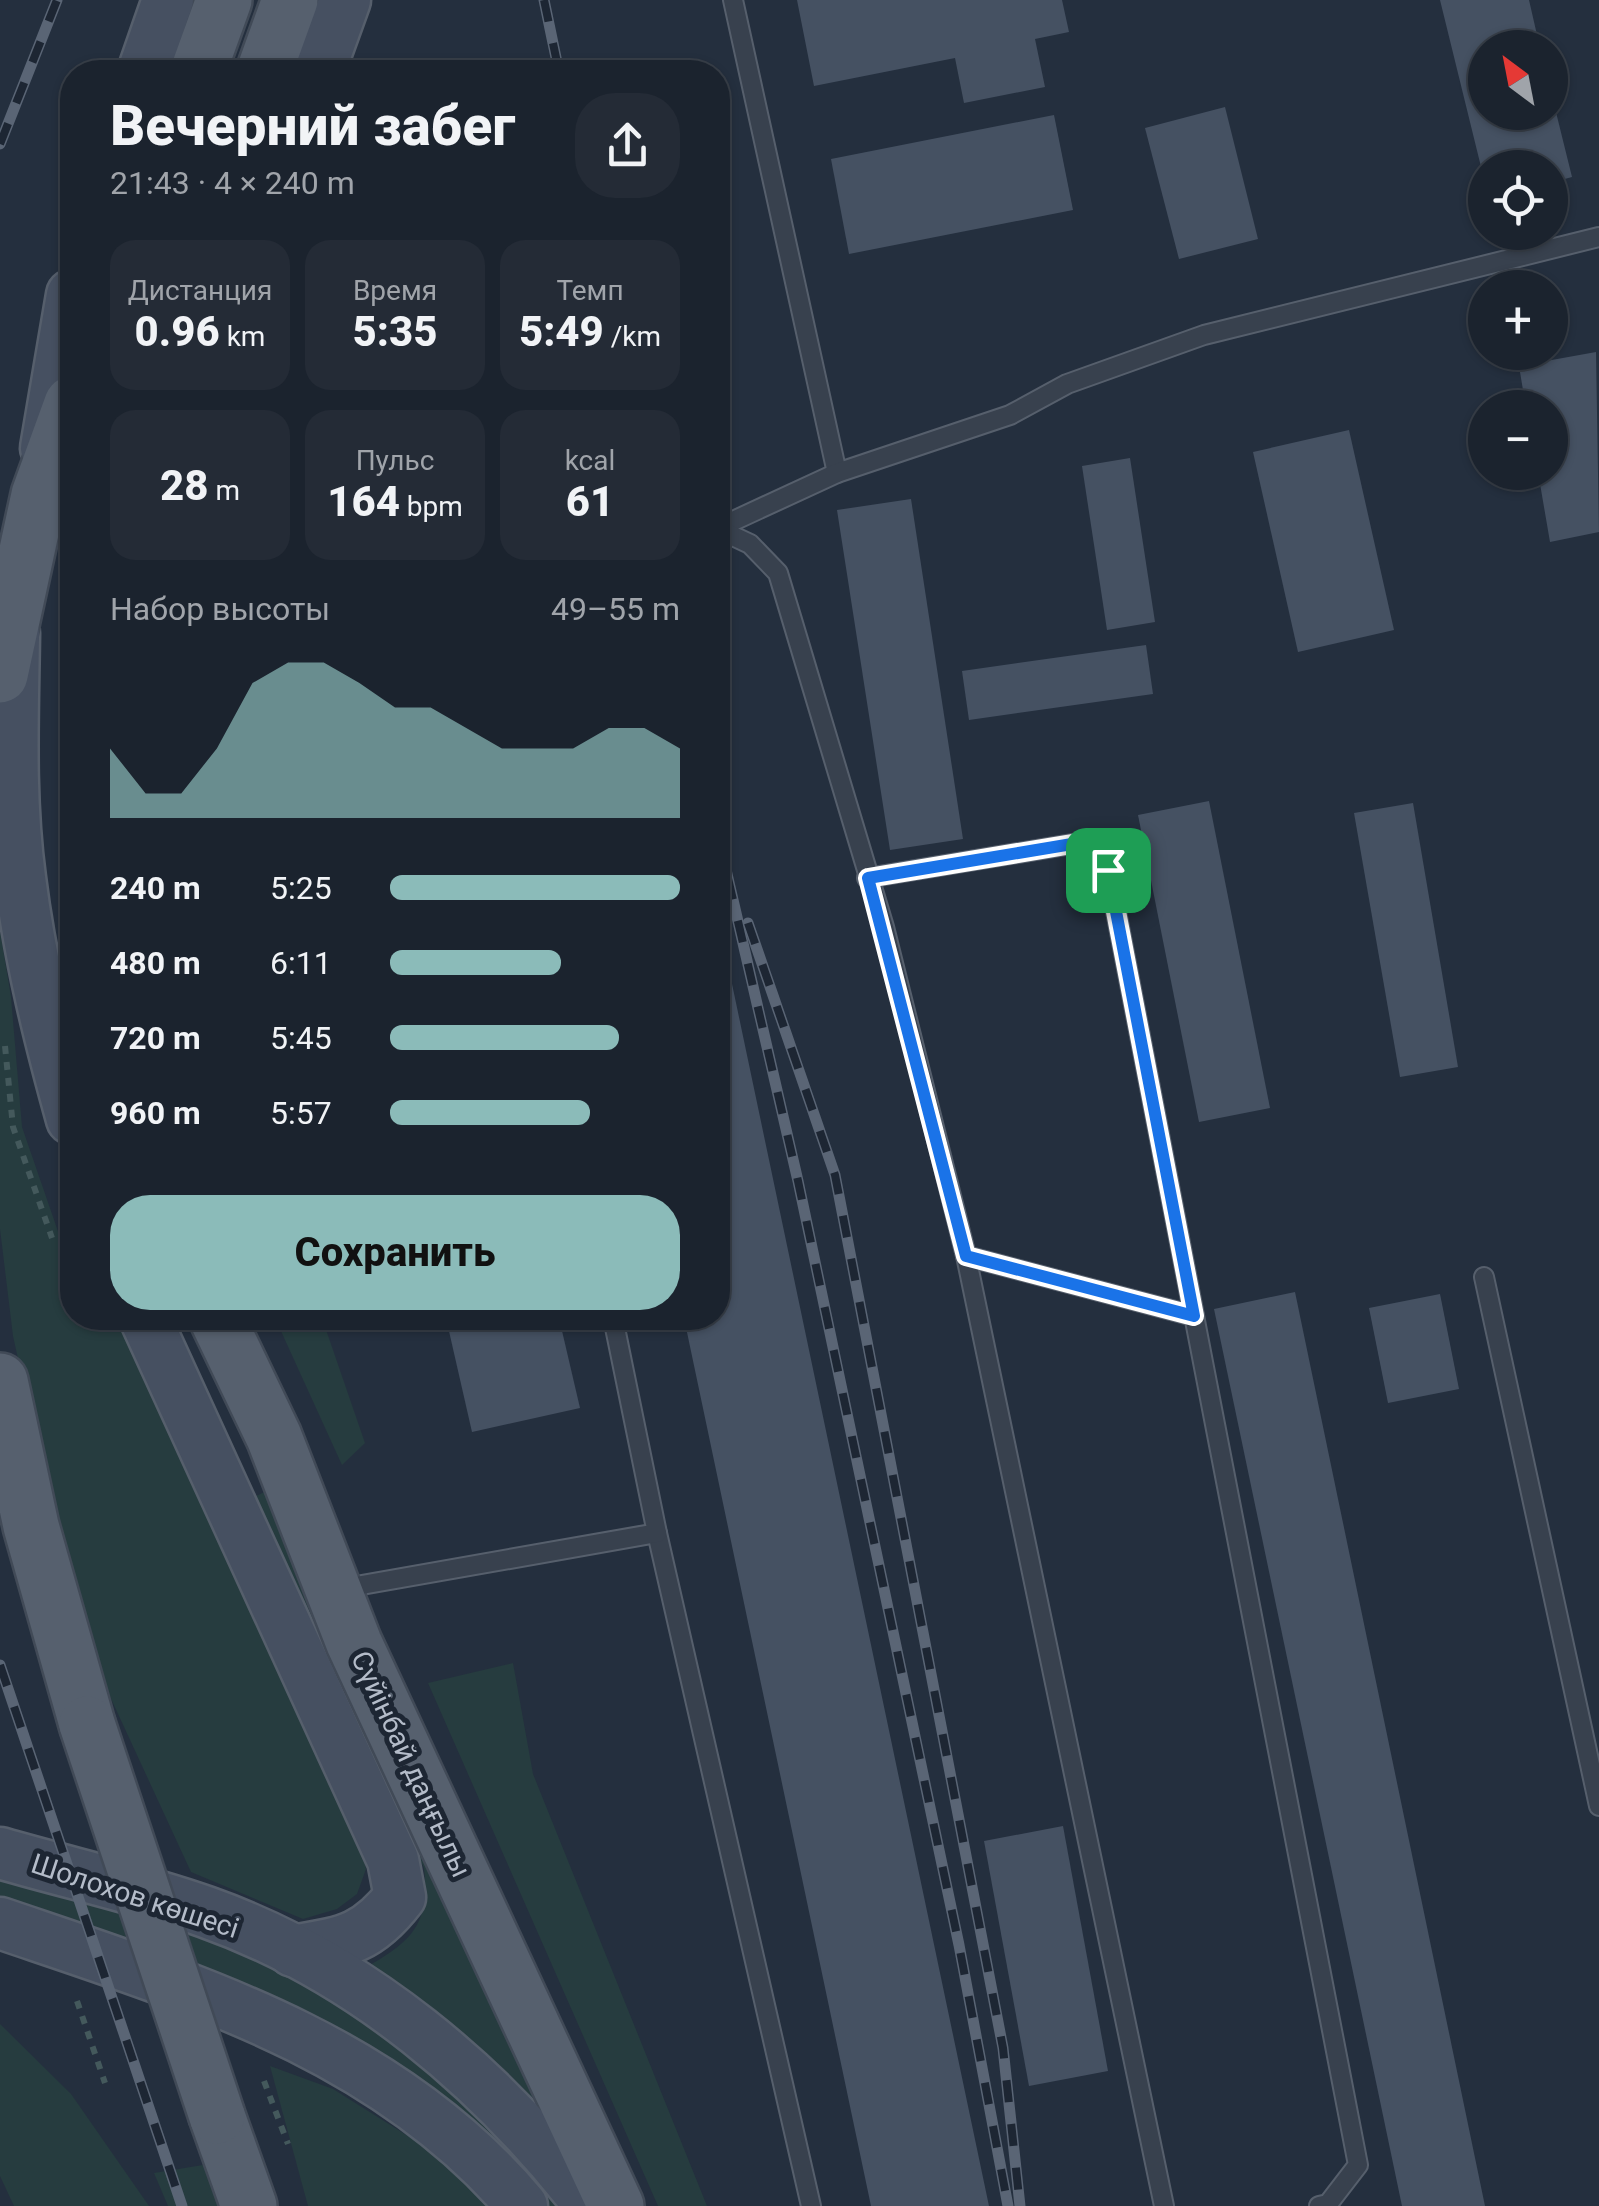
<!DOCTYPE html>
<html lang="ru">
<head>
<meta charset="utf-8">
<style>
  :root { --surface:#1b232e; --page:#242b36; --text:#f1f3f6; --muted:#a0a4aa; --line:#39404a; --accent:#8bbbb9 }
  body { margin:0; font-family:Roboto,sans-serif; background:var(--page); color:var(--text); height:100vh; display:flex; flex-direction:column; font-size:38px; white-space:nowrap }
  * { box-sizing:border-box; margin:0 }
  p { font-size:32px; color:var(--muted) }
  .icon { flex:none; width:55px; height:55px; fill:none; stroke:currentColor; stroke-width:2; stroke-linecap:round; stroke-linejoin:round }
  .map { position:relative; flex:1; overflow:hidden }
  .side { position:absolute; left:60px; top:60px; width:670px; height:1270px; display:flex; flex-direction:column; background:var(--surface); border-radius:40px; box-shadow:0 2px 8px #0004,0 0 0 2px var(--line) }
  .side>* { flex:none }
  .needle { width:65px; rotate:328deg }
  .controls { position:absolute; left:1468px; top:30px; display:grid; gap:20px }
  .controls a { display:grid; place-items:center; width:100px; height:100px; border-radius:50%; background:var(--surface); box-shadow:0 2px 8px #0004,0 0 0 2px var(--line); font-size:50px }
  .pin { position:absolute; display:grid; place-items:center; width:85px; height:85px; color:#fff; margin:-42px; border-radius:20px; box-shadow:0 5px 15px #0006 }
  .round { display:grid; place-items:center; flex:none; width:105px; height:105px; border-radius:40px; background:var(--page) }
  .summary { display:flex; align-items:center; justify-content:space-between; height:170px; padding:0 50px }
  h1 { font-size:55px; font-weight:800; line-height:75px }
  .metrics { display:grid; grid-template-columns:repeat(3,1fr); gap:15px; height:170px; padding:10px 50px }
  .metrics div { display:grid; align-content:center; border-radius:25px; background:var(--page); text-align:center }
  .metrics b { font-size:42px; font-weight:800 }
  .metrics small { font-size:28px; font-weight:400 }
  .metrics p { font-size:28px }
  .chart { height:280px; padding:20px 50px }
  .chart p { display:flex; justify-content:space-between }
  .chart svg { width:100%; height:180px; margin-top:10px; fill:var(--accent); opacity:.7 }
  .action { display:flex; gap:20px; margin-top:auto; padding:20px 50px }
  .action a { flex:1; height:115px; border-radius:40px; background:var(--accent); color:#111; font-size:40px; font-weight:800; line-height:115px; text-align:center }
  ul { padding:0 50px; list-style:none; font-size:32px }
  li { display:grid; grid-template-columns:160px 120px 1fr; align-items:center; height:75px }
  li i { height:25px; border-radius:12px; background:var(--accent) }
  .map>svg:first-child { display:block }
  .green { fill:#263c3f }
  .building { fill:#455162 }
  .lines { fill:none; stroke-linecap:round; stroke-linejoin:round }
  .lane-casing { stroke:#565f6c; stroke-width:22 }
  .secondary-casing { stroke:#565f6c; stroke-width:55 }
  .primary-casing { stroke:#414a57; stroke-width:60 }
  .path { stroke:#44595c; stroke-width:6; stroke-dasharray:8 8; stroke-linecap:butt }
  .lane { stroke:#38414e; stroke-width:18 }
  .secondary { stroke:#465061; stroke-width:50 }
  .primary { stroke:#56606e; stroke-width:55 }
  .rail-casing { stroke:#5a6575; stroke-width:11 }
  .rail { stroke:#1d2633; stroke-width:8; stroke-dasharray:22; stroke-linecap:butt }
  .primary-bridge-casing { stroke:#414a57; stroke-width:60; stroke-linecap:butt }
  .primary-bridge { stroke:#56606e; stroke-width:55 }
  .route-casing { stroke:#fff; stroke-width:20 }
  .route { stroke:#1a73e8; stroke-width:12 }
  .labels { text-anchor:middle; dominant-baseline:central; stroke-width:10; stroke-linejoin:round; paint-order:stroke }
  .street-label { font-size:28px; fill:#b4bcc9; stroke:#1d2633 }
</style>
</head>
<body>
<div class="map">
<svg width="1599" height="2206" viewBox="0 0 1599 2206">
  <rect width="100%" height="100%" fill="#242f3e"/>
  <g class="green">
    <path d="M0 931 11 997 22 1127 62 1243 72 1256V1318H116L359 1834 366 1869 357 1894 337 1909 303 1919 191 1872 107 1690 53 1517 13 1336 0 1229Z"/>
    <path d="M275 1318H322L365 1443 342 1465Z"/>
    <path d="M273 1488 558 2123 431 2014 365 1968C412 1941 430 1925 424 1868L250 1499Z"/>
    <path d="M513 1663 533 1774 707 2206H658L428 1683Z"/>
    <path d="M0 1878 213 1939 312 1986 400 2045 481 2116 560 2206H546C496 2160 448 2106 394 2065 281 1979 133 1946 0 1902Z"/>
    <path d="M0 2024 71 2094 149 2206H14L0 2176Z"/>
    <path d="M270 2066 333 2089 443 2158 486 2206H308Z"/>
    <path d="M215 2163 230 2206H168L154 2173Z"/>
  </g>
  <g class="building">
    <path d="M797 0H1062L1069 32 1035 39 1045 87 964 103 955 58 814 86Z"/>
    <path d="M1440 0H1529L1540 48H1485V112H1550L1551 92 1572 177 1550 183V168H1485L1484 179Z"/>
    <path d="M1225 107 1258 239 1179 259 1145 128Z"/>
    <path d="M1054 115 1073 210 849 254 831 159Z"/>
    <path d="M1596 352 1599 532 1550 542 1538 472H1550V408H1526L1519 366Z"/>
    <path d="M1349 430 1394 630 1298 652 1253 452Z"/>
    <path d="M1130 458 1155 622 1107 630 1082 466Z"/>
    <path d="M911 499 963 839 890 850 837 510Z"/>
    <path d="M1146 645 1153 694 969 720 962 671Z"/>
    <path d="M1209 801 1270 1108 1199 1122 1138 815Z"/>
    <path d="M1413 803 1458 1067 1400 1077 1354 813Z"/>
    <path d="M718 922H719L989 2206H871L684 1318H718Z"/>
    <path d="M1295 1292 1485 2206H1402L1214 1309Z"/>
    <path d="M1440 1294 1459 1389 1388 1403 1369 1308Z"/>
    <path d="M446 1318H559L580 1408 472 1432Z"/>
    <path d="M1063 1826 1108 2071 1029 2086 984 1841Z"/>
  </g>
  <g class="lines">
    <defs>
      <g id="lane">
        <path d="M733 0 837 473"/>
        <path d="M718 528 837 473 1010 415 1067 384 1204 335 1599 237"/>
        <path d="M718 529 750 544 778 573 884 927 966 1256 1164 2206"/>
        <path d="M867 878 1084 842 1108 870 1358 2165 1328 2204 1319 2206"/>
        <path d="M966 1256 1194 1316"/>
        <path d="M1484 1277 1599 1806"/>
        <path d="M657 1533 811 2206"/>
        <path d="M339 1589 657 1533 613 1318"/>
      </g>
      <g id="secondary">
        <path d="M143 72 168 0"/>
        <path d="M319 72 345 0"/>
        <path d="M46 448 72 295"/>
        <path d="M14 633C13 714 9 797 20 878 30 960 50 1040 72 1119"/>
        <path d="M145 1318 393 1860 400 1897C367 1940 344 1942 293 1951"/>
        <path d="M0 1853C68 1873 139 1888 206 1912 361 1967 491 2078 590 2206"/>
        <path d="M0 1923C191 1988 387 2046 522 2206"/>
      </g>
      <g id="primary">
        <path d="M198 72 224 0"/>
        <path d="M264 72 290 0"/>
        <path d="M0 675 39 495 72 404"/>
        <path d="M217 1318 274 1437 354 1643 616 2206"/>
        <path d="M0 1381 31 1526 87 1724"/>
        <path d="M217 2116 249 2206"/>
      </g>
    </defs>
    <use href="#lane" class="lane-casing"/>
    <use href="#secondary" class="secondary-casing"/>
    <use href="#primary" class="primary-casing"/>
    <g class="path">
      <path d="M5 1046 13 1127 52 1238"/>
      <path d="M77 2001 105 2083"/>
      <path d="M264 2081 288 2144"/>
    </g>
    <use href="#lane" class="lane"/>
    <use href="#secondary" class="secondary"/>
    <use href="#primary" class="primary"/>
    <defs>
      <g id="rail">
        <path d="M544 0 559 72"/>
        <path d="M0 144 57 0"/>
        <path d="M718 835 798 1181 959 1945 1008 2206"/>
        <path d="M748 923 835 1175 1003 2048 1020 2206"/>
        <path d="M0 1665 182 2206"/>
      </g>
    </defs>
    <use href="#rail" class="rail-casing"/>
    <use href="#rail" class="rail"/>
    <defs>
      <path id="primary-bridge" d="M87 1724 217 2116"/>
    </defs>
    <use href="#primary-bridge" class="primary-bridge-casing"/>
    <use href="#primary-bridge" class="primary-bridge"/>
  </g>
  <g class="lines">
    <defs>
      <path id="route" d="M1084 842 1108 870 1194 1316 966 1256 868 878Z"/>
    </defs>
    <use href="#route" class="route-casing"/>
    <use href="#route" class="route"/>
  </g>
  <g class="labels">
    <g class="street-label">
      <text transform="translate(411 1764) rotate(65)">Сүйінбай даңғылы</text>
      <text transform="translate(135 1896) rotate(18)">Шолохов көшесі</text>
    </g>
  </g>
</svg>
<div class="controls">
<a><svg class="needle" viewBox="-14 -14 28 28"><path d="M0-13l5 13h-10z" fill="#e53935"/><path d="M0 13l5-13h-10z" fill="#a0a4aa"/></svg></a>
<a><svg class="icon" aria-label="locate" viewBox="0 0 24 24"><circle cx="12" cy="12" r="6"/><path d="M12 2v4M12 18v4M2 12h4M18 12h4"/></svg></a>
<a>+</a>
<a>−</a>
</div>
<div class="pin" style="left:1108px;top:870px;background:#1e9e55"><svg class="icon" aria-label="arrive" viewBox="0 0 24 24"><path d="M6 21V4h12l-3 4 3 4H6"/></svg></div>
<section class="side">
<div class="summary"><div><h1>Вечерний забег</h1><p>21:43 · 4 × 240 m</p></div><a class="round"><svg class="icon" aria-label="share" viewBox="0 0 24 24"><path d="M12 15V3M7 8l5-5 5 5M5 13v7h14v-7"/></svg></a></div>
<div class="metrics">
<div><p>Дистанция</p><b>0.96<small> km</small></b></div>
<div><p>Время</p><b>5:35</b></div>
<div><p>Темп</p><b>5:49<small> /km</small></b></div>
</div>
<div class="metrics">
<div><b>28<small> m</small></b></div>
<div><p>Пульс</p><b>164<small> bpm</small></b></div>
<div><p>kcal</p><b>61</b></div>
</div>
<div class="chart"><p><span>Набор высоты</span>49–55 m</p>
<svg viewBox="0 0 160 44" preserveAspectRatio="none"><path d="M0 44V27L10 38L20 38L30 27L40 11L50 6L60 6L70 11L80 17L90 17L100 22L110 27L120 27L130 27L140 22L150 22L160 27V44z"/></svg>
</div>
<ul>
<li><b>240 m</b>5:25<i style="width:100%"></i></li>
<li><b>480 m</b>6:11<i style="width:59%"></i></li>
<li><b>720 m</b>5:45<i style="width:79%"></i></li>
<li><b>960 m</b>5:57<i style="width:69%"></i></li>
</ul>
<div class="action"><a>Сохранить</a></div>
</section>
</div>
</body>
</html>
